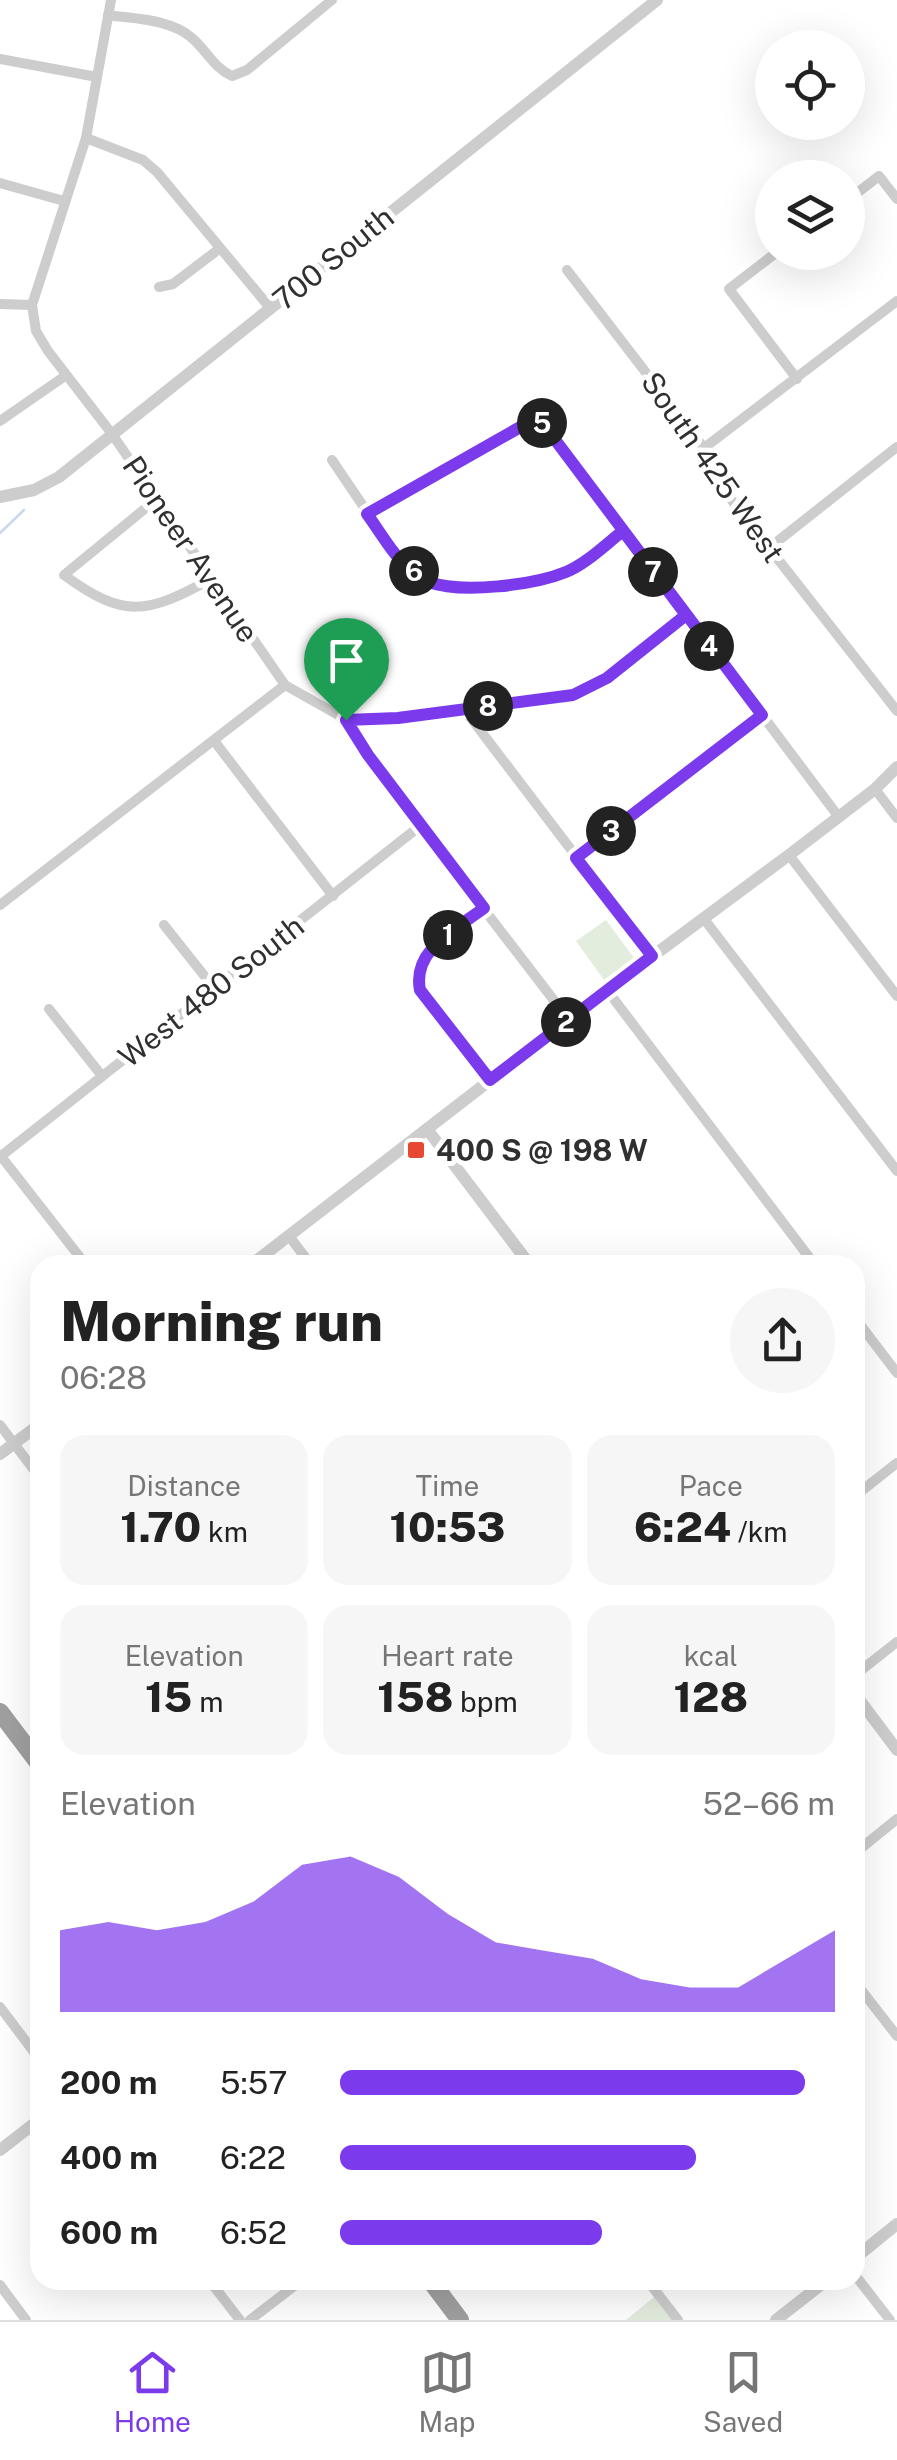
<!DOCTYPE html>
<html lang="en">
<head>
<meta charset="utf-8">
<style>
  :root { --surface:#fff; --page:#f6f6f6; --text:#222; --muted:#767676; --line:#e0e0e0; --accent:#7c3aed }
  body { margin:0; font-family:"Public Sans",sans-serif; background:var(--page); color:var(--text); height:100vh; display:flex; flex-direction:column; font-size:38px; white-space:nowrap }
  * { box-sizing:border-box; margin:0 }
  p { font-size:32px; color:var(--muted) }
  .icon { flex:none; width:55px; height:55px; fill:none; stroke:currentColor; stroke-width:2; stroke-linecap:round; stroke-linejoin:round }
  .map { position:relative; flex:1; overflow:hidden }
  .sheet { position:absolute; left:30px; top:1255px; width:835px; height:1035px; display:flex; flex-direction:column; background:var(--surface); border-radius:30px; box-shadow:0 10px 40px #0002 }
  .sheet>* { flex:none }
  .tools { position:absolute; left:755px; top:30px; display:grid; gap:20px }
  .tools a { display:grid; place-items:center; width:110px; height:110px; border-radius:50%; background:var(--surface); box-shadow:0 10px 40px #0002; font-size:50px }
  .pin { position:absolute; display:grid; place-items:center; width:85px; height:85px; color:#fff; margin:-102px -42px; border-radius:50% 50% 50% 0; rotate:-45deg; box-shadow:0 0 10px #0007 }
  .pin .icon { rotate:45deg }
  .km { position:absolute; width:50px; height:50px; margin:-25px; border-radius:50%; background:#222; color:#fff; font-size:28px; line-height:50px; text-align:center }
  .round { display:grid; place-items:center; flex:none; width:105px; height:105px; border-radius:52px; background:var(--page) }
  .summary { display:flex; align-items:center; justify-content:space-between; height:170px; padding:0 30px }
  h1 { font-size:55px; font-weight:800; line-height:75px }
  .stats { display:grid; grid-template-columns:repeat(3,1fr); gap:15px; height:170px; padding:10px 30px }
  .stats div { display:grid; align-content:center; border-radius:25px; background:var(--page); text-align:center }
  .stats b { font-size:42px; font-weight:800 }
  .stats small { font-size:28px; font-weight:400 }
  .stats p { font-size:28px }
  .chart { height:280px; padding:20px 30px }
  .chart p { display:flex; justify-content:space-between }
  .chart svg { width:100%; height:180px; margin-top:10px; fill:var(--accent); opacity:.7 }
  ul { padding:0 30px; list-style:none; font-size:32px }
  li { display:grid; grid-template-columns:160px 120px 1fr; align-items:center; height:75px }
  li i { height:25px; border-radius:12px; background:var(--accent) }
  .dock { display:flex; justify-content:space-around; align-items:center; height:140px; border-top:2px solid var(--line); background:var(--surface); font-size:28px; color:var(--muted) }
  .dock a { display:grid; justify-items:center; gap:5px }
  .dock .current { color:var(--accent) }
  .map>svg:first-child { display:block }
  .green { fill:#e3edde }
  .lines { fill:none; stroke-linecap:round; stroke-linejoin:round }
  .stream { stroke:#cad8ed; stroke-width:2.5 }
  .minor { stroke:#cdcdcd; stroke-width:10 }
  .tertiary { stroke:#cdcdcd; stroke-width:12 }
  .trunk { stroke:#a0a0a0; stroke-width:18 }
  .route-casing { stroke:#fff; stroke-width:20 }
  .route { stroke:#7c3aed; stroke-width:12 }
  .poi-dot { fill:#e74832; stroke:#fff; stroke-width:4 }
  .labels { text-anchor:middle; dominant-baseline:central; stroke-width:10; stroke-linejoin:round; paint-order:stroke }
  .street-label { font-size:30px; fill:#303030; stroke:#fff }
  .poi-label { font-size:30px; font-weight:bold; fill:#303030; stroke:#fff; text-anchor:start }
</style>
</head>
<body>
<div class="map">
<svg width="897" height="2320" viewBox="0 0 897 2320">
  <rect width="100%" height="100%" fill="#fff"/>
  <g class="green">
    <path d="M606 920 634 958 604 980 576 941Z"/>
    <path d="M654 2297 672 2320H626Z"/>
  </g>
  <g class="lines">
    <path class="stream" d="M0 533 24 510"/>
    <g class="minor">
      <path d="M111 0 86 138 32 305 36 331 48 351 112 434 285 685 347 720 368 755 420 826 569 1020"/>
      <path d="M108 15C135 19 171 19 192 38 207 51 214 68 232 76L247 70 332 0"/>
      <path d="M0 59 97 77"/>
      <path d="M86 138 143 160 157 172 271 309"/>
      <path d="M0 183 64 201"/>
      <path d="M848 200 879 176 897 199"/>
      <path d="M777 252 729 289 797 379"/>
      <path d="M567 270 704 448 708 470 897 711"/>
      <path d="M159 287 173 284 219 249"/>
      <path d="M0 304 32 305"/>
      <path d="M0 421 65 376"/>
      <path d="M704 448 897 301"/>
      <path d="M332 460 401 562 428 581 461 587 521 583 568 571 623 531"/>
      <path d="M158 498 64 575C124 619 147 614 211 579"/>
      <path d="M367 514 538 417 838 816"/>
      <path d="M769 548 897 447"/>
      <path d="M464 709 652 956"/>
      <path d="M347 720 398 718 573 695 607 678 686 615"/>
      <path d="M215 742 333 896"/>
      <path d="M875 789 897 818"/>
      <path d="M789 855 897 996"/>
      <path d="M576 858 763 715"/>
      <path d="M0 905 285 685"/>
      <path d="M484 908C455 930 412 950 419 991L490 1080"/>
      <path d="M704 919 897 1171"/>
      <path d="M164 925 214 988"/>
      <path d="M607 990 815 1265"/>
      <path d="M49 1009 102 1076"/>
      <path d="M0 1155 86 1265"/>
      <path d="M1 1156 420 826"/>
      <path d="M289 1236 311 1265"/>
      <path d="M855 1318 897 1373"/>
      <path d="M0 1425 40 1478"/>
      <path d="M855 1496 897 1463"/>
      <path d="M855 1675 897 1642"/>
      <path d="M855 1853 897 1819"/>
      <path d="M855 1982 897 2036"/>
      <path d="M0 2007 40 2060"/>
      <path d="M855 2275 890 2320"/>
      <path d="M209 2280 240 2320"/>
      <path d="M647 2280 678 2320"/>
      <path d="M0 2285 26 2320"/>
      <path d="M250 2320 302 2280"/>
    </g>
    <g class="tertiary">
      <path d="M0 497 34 490 59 477 657 0"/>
      <path d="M427 1129 530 1265"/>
      <path d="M251 1265 607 990 789 855 875 789 897 767"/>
      <path d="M0 1454 40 1424"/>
      <path d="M855 1694 897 1750"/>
      <path d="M0 2150 40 2119"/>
      <path d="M855 2258 897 2224"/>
      <path d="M776 2320 827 2280"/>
    </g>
    <g class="trunk">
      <path d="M0 1712 40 1765"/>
      <path d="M430 2280 460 2320"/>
    </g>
  </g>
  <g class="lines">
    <defs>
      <path id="route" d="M346 720 368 755 484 908C455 930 412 950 420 990L490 1080 652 956 576 858 762 715 538 417 367 514C384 537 401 571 429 582 462 594 534 585 566 572 586 564 606 544 623 531L686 615 607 678 573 695 398 718 346 720"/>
    </defs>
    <use href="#route" class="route-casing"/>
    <use href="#route" class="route"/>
  </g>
  <rect class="poi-dot" x="406" y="1140" width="20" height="20" rx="5"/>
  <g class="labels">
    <g class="street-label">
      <text transform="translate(333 258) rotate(-39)">700 South</text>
      <text transform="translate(713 467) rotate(55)">South 425 West</text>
      <text transform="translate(191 549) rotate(56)">Pioneer Avenue</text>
      <text transform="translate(211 991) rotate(-38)">West 480 South</text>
    </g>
    <g class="poi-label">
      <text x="436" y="1150">400 S @ 198 W</text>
    </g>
  </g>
</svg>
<div class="tools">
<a><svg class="icon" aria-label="locate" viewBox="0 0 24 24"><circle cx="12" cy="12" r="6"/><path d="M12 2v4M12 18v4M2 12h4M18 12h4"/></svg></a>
<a><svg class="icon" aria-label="layers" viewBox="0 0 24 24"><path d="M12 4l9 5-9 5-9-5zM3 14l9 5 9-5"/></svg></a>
</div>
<div class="pin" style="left:346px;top:720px;background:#1e9e55"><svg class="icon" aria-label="arrive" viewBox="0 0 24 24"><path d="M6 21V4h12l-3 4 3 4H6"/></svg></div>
<b class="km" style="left:448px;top:935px">1</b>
<b class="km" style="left:566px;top:1022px">2</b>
<b class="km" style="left:611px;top:831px">3</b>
<b class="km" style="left:709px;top:646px">4</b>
<b class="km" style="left:542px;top:423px">5</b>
<b class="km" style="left:414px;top:571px">6</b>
<b class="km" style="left:653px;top:572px">7</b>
<b class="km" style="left:488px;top:706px">8</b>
<section class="sheet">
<div class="summary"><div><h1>Morning run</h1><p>06:28</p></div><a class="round"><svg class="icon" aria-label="share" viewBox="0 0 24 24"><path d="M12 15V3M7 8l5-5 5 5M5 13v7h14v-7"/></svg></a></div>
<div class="stats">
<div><p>Distance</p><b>1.70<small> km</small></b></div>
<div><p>Time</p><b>10:53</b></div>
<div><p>Pace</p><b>6:24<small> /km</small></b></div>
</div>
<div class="stats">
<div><p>Elevation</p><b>15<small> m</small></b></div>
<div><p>Heart rate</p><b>158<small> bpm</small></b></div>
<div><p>kcal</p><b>128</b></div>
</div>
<div class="chart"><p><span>Elevation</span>52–66 m</p>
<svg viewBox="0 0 160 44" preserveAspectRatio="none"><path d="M0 44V24L10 22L20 24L30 22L40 17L50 8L60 6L70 11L80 20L90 27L100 29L110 31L120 36L130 38L140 38L150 31L160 24V44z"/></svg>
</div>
<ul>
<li><b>200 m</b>5:57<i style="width:94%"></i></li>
<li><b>400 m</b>6:22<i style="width:72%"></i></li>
<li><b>600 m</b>6:52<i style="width:53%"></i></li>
</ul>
</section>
</div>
<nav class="dock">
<a class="current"><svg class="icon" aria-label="home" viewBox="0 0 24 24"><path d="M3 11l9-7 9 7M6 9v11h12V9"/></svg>Home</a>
<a><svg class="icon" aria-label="map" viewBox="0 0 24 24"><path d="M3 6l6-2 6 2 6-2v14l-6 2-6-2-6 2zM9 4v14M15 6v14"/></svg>Map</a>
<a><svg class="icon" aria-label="saved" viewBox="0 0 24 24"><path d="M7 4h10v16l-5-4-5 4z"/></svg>Saved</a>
</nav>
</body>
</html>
